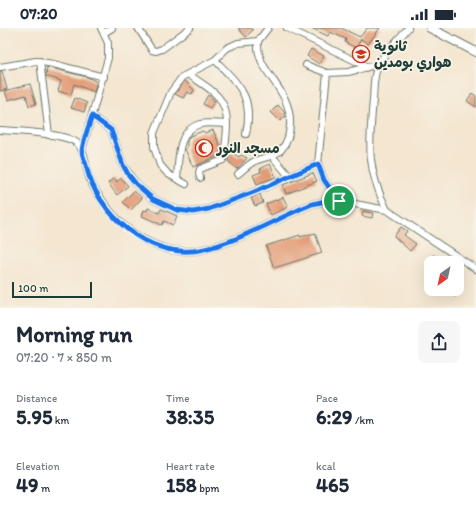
<!DOCTYPE html>
<html lang="en">
<head>
<meta charset="utf-8">
<style>
  :root { --surface:#fff; --page:#f6f6f7; --text:#1f2937; --muted:#747a83 }
  body { margin:0; font-family:Itim,"Playpen Sans Arabic",sans-serif; background:var(--page); color:var(--text); height:100vh; display:flex; flex-direction:column; font-size:15px; white-space:nowrap }
  * { box-sizing:border-box; margin:0 }
  p { font-size:13px; color:var(--muted) }
  .icon { flex:none; width:22px; height:22px; fill:none; stroke:currentColor; stroke-width:2; stroke-linecap:round; stroke-linejoin:round }
  .map { position:relative; height:280px; overflow:hidden }
  .details { display:flex; flex-direction:column; background:var(--surface); flex:1 }
  .details>* { flex:none }
  .needle { width:26px; rotate:213deg }
  .tools { position:absolute; left:424px; top:228px; display:grid; gap:8px }
  .tools a { display:grid; place-items:center; width:40px; height:40px; border-radius:8px; background:var(--surface); box-shadow:0 4px 16px #0002; font-size:20px }
  .scale { position:absolute; left:12px; bottom:10px; width:80px; box-sizing:border-box; padding-left:4px; border:2px solid #1f3d34; border-top:0; font-size:11px; line-height:14px; white-space:nowrap; color:#1f3d34; -webkit-text-stroke:3px #f7f3e8; paint-order:stroke }
  .pin { position:absolute; display:grid; place-items:center; width:34px; height:34px; color:#fff; margin:-17px; border:2px solid #fff; border-radius:50%; box-shadow:0 1px 4px #0007 }
  .round { display:grid; place-items:center; flex:none; width:42px; height:42px; border-radius:8px; background:var(--page) }
  .summary { display:flex; align-items:center; justify-content:space-between; height:68px; padding:0 16px }
  h1 { font-size:22px; font-weight:700; line-height:30px }
  .figures { display:grid; grid-template-columns:repeat(3,1fr); gap:6px; height:68px; padding:4px 16px }
  .figures div { display:grid; align-content:center }
  .figures b { font-size:20px; font-weight:700 }
  .figures small { font-size:11px; font-weight:400 }
  .figures p { font-size:11px }
  .status { display:flex; justify-content:space-between; align-items:center; height:28px; padding:0 20px; background:var(--surface); direction:ltr }
  .status svg { height:11px; fill:currentColor }
  .map>svg:first-child { display:block }
  .building { fill:#e39c78 }
  .lines { fill:none; stroke-linecap:round; stroke-linejoin:round }
  .street-casing { stroke:#6a786b; stroke-width:8 }
  .secondary-casing { stroke:#6a786b; stroke-width:10 }
  .street { stroke:#fff; stroke-width:6 }
  .secondary { stroke:#fff; stroke-width:8 }
  .route-casing { stroke:#fff; stroke-width:8 }
  .route { stroke:#1a73e8; stroke-width:5 }
  .labels { text-anchor:middle; dominant-baseline:central; stroke-width:3.5; stroke-linejoin:round; paint-order:stroke }
  .poi-label { font-size:14px; font-weight:bold; fill:#1f3d34; stroke:#f7f3e8; text-anchor:start }
</style>
</head>
<body>
<div class="status"><b>07:20</b><svg viewBox="0 0 49 12"><path d="M0 12V9h3v3zM5 12V6h3v6zM10 12V3h3v9zM15 12V0h3v12zM26 1h20v11H26zM47 4h2v5h-2z"/></svg></div>
<div class="map">
<svg width="476" height="280" viewBox="0 0 476 280">
  <rect width="100%" height="100%" fill="#f7f3e8"/>
  <filter id="ink" filterUnits="userSpaceOnUse"><feTurbulence type="fractalNoise" baseFrequency=".025" numOctaves="2"/><feDisplacementMap in="SourceGraphic" scale="8" xChannelSelector="R" yChannelSelector="G"/><feConvolveMatrix kernelMatrix="1 2 1 2 8 2 1 2 1" color-interpolation-filters="sRGB"/></filter>
  <filter id="wash" filterUnits="userSpaceOnUse"><feTurbulence type="fractalNoise" baseFrequency=".012" numOctaves="4" result="noise"/><feDisplacementMap in="SourceGraphic" scale="16" xChannelSelector="R" yChannelSelector="G"/><feGaussianBlur stdDeviation="0.9" result="paint"/><feColorMatrix in="noise" values="0 0 0 0 0 0 0 0 0 0 0 0 0 0 0 0 0 1.4 0 .05"/><feComposite in="paint" operator="in"/></filter>
  <g filter="url(#wash)">
    <rect width="100%" height="100%" fill="#f4e6d0"/>
    <g id="blocks">
      <g class="building">
        <path d="M238 0H251L253 2 246 9Z"/>
        <path d="M311 0H341L360 9 367 0H380L368 16 361 11 356 20 345 14 346 11 330 4 328 8Z"/>
        <path d="M311 21 324 28 319 36 307 28Z"/>
        <path d="M47 39 87 49 97 54 94 64 74 56 71 67 58 63 61 53 46 48Z"/>
        <path d="M0 43H2L7 61 0 63Z"/>
        <path d="M185 53 194 62 192 66 187 64 183 70 175 66Z"/>
        <path d="M30 56 36 76 29 78 26 67 8 72 5 63Z"/>
        <path d="M472 65 476 68V79L467 73Z"/>
        <path d="M208 67 215 73 210 80 203 76Z"/>
        <path d="M75 70 87 75 84 84 71 80Z"/>
        <path d="M278 77 285 85V89L280 93 271 84Z"/>
        <path d="M213 102 221 120 220 127 193 139 185 121 187 120V113L190 108 203 103 205 105Z"/>
        <path d="M230 124 239 129 241 127 247 130 237 141 228 133Z"/>
        <path d="M270 136 276 149 257 156 253 147 261 144 260 141Z"/>
        <path d="M313 145 317 153 286 166 283 157Z"/>
        <path d="M114 150 117 154 121 150 128 158 117 167 108 155Z"/>
        <path d="M134 163 142 170 131 182 123 174Z"/>
        <path d="M260 166 263 175 255 178 251 170Z"/>
        <path d="M283 169 288 179 271 187 266 176Z"/>
        <path d="M148 180 159 185 161 181 177 188 173 197 164 193 162 197 142 188 144 182 147 183Z"/>
        <path d="M363 183 373 185 372 190 362 188Z"/>
        <path d="M401 199 407 203 404 207 416 216 410 223 394 208Z"/>
        <path d="M315 205 322 225 274 240 266 218 300 207V209Z"/>
        <path d="M433 227 441 232 439 235 428 233Z"/>
        <path d="M457 253 463 257 455 269 443 261H457Z"/>
      </g>
    </g>
  </g>
  <g filter="url(#ink)">
    <use href="#blocks" fill-opacity="0" stroke="#6a786b" stroke-width="1"/>
    <g class="lines">
      <defs>
        <g id="street">
          <path d="M138 0 152 22 156 23 162 21 190 0"/>
          <path d="M287 0 368 39 378 36"/>
          <path d="M104 5 112 0"/>
          <path d="M215 32C239 57 254 68 246 106"/>
          <path d="M40 33 49 107"/>
          <path d="M306 37 327 45"/>
          <path d="M0 39 36 33 53 36 104 49"/>
          <path d="M188 46C200 55 219 64 224 79 230 93 225 112 225 126L223 132 200 141 199 145 200 150"/>
          <path d="M92 88 111 102 123 137 136 156 153 171 177 182 193 184 209 181 254 164 318 136"/>
          <path d="M0 102C17 103 64 105 77 115 86 123 85 139 89 149 92 159 98 167 104 175 125 205 161 229 200 222 239 214 275 191 312 176L326 173H339L387 182 476 241"/>
          <path d="M82 122 108 30V15L101 0"/>
          <path d="M272 128 290 149"/>
          <path d="M238 146C243 142 248 137 253 134 262 129 273 130 281 122 288 114 289 107 290 97 292 59 255 45 258 13"/>
          <path d="M177 151C179 132 176 103 200 96 208 94 218 96 226 96"/>
          <path d="M186 156 168 146 160 137 154 119V105L171 64 182 49 215 32 227 20 238 15 258 13 268 0"/>
          <path d="M339 173 324 152 318 136 327 45 348 44 368 39"/>
          <path d="M387 182C366 140 369 117 373 72 374 60 373 46 379 35 386 23 399 11 408 0"/>
        </g>
        <path id="secondary" d="M430 0 476 24"/>
      </defs>
      <use href="#street" class="street-casing"/>
      <use href="#secondary" class="secondary-casing"/>
      <use href="#street" class="street"/>
      <use href="#secondary" class="secondary"/>
    </g>
  </g>
  <g class="lines" filter="url(#ink)">
    <defs>
      <path id="route" d="M92 88 111 102 123 137 128 146 136 156 153 171 177 182 193 184 209 181 254 164 318 136 324 152 339 173H326L312 176C275 191 239 214 200 222 149 232 96 185 86 137 85 133 82 127 82 123 83 112 89 98 92 88Z"/>
    </defs>
    <use href="#route" class="route-casing"/>
    <use href="#route" class="route"/>
  </g>
  <defs>
    <symbol id="school-ring" viewBox="-11 -11 22 22"><circle r="9.5" fill="#f7f3e8" stroke="#c8321e" stroke-width="1.5"/><path d="M0-5L7-2L0 1L-7-2ZM-4 1L0 2.5L4 1V4Q0 6-4 4Z" fill="#c8321e"/></symbol>
    <symbol id="mosque-ring" viewBox="-11 -11 22 22"><circle r="9.5" fill="#f7f3e8" stroke="#c8321e" stroke-width="1.5"/><path d="M3.5-4.9A6 6 0 1 0 3.5 4.9A5 5 0 1 1 3.5-4.9Z" fill="#c8321e"/></symbol>
  </defs>
  <g fill-rule="evenodd">
    <use href="#school-ring" x="351" y="16" width="20" height="20"/>
    <use href="#mosque-ring" x="194" y="110" width="20" height="20"/>
  </g>
  <g class="labels">
    <g class="poi-label">
      <text x="374" y="18">ثانوية<tspan x="374" dy="16">هواري بومدين</tspan></text>
      <text x="217" y="120">مسجد النور</text>
    </g>
  </g>
</svg>
<div class="tools">
<a><svg class="needle" viewBox="-14 -14 28 28"><path d="M0-13l5 13h-10z" fill="#e53935"/><path d="M0 13l5-13h-10z" fill="#747a83"/></svg></a>
</div>
<div class="scale">100 m</div>
<div class="pin" style="left:339px;top:173px;background:#1e9e55"><svg class="icon" aria-label="arrive" viewBox="0 0 24 24"><path d="M6 21V4h12l-3 4 3 4H6"/></svg></div>
</div>
<section class="details">
<div class="summary"><div><h1>Morning run</h1><p>07:20 · 7 × 850 m</p></div><a class="round"><svg class="icon" aria-label="share" viewBox="0 0 24 24"><path d="M12 15V3M7 8l5-5 5 5M5 13v7h14v-7"/></svg></a></div>
<div class="figures">
<div><p>Distance</p><b>5.95<small> km</small></b></div>
<div><p>Time</p><b>38:35</b></div>
<div><p>Pace</p><b>6:29<small> /km</small></b></div>
</div>
<div class="figures">
<div><p>Elevation</p><b>49<small> m</small></b></div>
<div><p>Heart rate</p><b>158<small> bpm</small></b></div>
<div><p>kcal</p><b>465</b></div>
</div>
</section>
</body>
</html>
